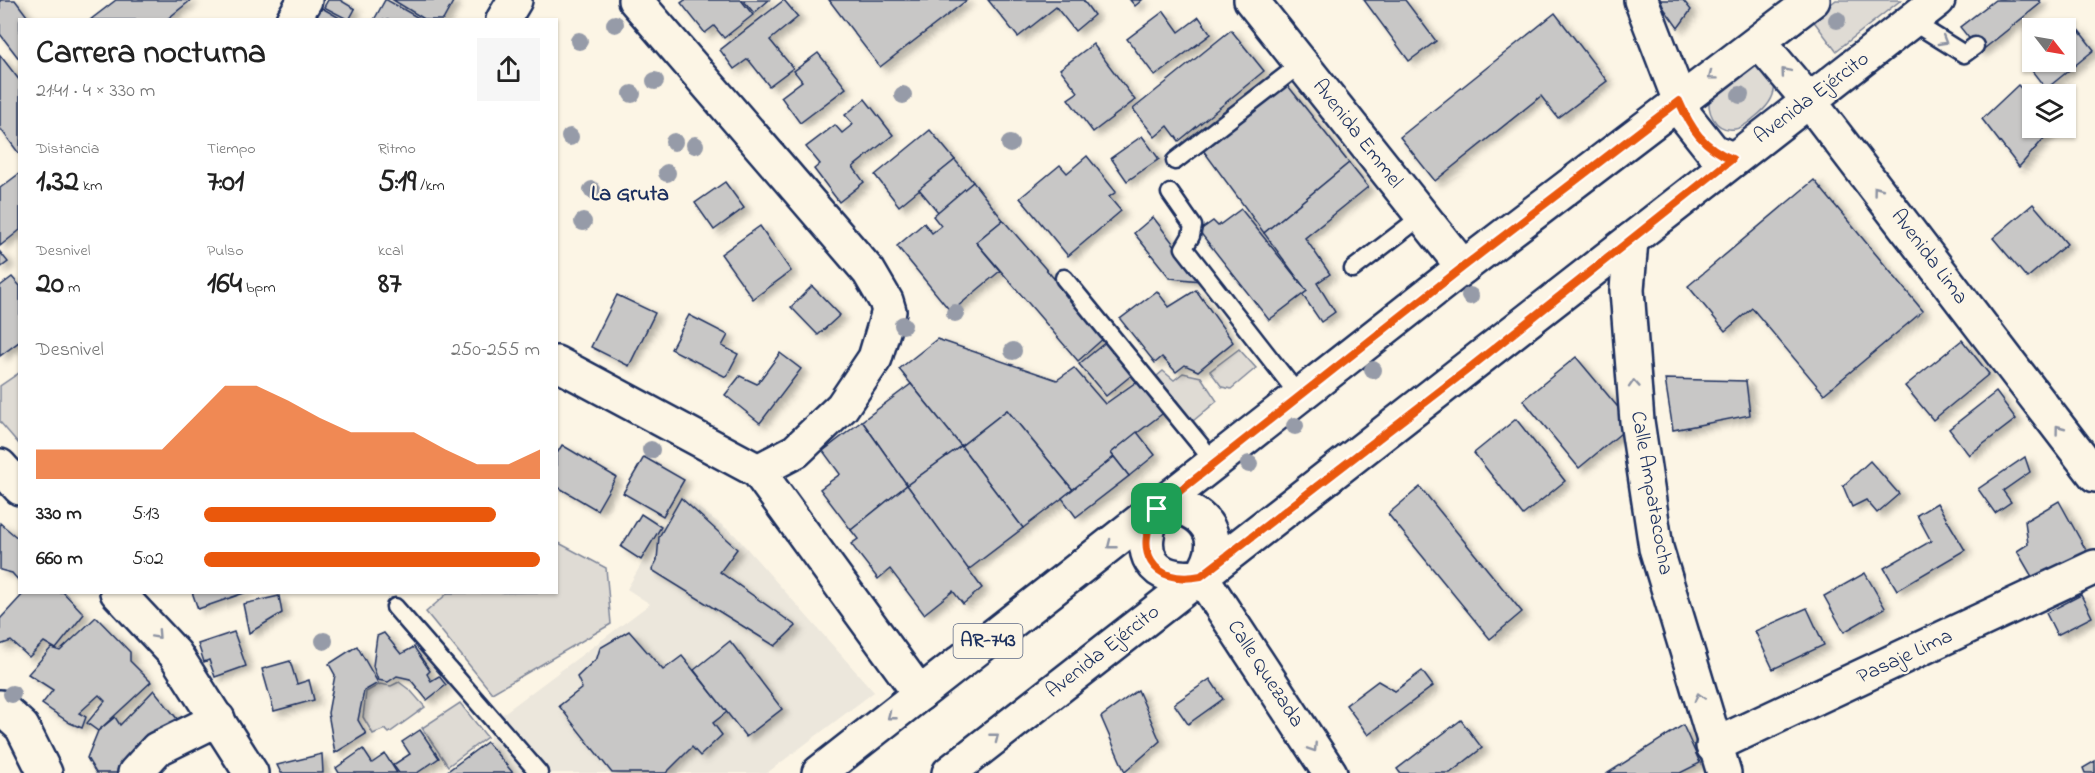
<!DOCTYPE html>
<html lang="es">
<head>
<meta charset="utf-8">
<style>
  :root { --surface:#fff; --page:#f6f6f6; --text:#222; --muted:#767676; --accent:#ea580c }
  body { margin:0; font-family:"Indie Flower",sans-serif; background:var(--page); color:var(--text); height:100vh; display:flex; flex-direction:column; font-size:22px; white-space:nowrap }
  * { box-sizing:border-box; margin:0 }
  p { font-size:20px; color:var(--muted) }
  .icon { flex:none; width:33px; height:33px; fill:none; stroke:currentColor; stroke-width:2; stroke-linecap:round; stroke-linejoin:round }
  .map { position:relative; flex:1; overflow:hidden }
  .details { position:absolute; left:18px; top:18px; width:540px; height:576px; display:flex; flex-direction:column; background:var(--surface); border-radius:0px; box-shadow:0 2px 4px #0004 }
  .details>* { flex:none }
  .needle { width:39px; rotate:121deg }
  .controls { position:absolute; left:2022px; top:18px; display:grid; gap:12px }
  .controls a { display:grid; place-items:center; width:54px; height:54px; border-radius:0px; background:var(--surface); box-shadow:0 2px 4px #0004; font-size:30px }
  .pin { position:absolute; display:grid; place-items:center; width:51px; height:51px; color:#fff; margin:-26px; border-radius:12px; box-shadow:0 3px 9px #0006 }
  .round { display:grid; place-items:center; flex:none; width:63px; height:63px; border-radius:0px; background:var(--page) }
  .overview { display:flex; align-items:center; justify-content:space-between; height:102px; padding:0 18px }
  h1 { font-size:33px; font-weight:700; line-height:45px }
  .figures { display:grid; grid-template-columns:repeat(3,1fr); gap:9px; height:102px; padding:6px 18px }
  .figures div { display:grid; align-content:center }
  .figures b { font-size:30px; font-weight:700 }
  .figures small { font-size:16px; font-weight:400 }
  .figures p { font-size:16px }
  .chart { height:168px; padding:12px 18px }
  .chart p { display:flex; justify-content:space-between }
  .chart svg { width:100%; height:108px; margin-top:6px; fill:var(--accent); opacity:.7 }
  ul { padding:0 18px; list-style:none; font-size:20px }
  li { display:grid; grid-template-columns:96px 72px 1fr; align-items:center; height:45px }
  li i { height:15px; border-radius:8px; background:var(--accent) }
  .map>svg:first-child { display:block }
  .built { fill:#ece7dc }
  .green { fill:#dfdbd4; stroke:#7d8599; stroke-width:1.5 }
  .building { fill:#c8c7c6; stroke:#1b2f5e; stroke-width:1.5; filter:url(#shadow) }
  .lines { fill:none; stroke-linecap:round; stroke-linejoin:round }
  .service-casing { stroke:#1b2f5e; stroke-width:21 }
  .minor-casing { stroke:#1b2f5e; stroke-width:38 }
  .tertiary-casing { stroke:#1b2f5e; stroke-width:38 }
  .primary-casing { stroke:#1b2f5e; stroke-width:38 }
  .service { stroke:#fcf5e5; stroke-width:16 }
  .minor { stroke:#fcf5e5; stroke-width:33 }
  .tertiary { stroke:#fcf5e5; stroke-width:33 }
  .primary { stroke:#fcf5e5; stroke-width:33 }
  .tree { fill:#969ba8 }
  .oneway { stroke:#8c92a2 }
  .route-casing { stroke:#fff; stroke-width:12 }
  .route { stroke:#ea580c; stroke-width:8 }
  .labels { text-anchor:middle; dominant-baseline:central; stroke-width:4.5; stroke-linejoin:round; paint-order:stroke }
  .shield { fill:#fcf5e5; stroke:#5e6a86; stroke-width:1.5 }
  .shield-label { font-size:20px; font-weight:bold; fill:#1b2f5e }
  .street-label { font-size:21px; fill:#1b2f5e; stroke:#fcf5e5 }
  .neighbourhood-label { font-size:22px; font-weight:bold; fill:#1b2f5e; stroke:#fcf5e5 }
</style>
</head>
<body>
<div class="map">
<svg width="2095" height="773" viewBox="0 0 2095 773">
  <defs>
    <filter id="shadow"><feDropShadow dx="6" dy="4" stdDeviation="3" flood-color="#0004"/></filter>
  </defs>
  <rect width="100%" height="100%" fill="#fcf5e5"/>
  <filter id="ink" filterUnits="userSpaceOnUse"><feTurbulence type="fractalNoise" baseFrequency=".0167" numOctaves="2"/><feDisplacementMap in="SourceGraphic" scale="12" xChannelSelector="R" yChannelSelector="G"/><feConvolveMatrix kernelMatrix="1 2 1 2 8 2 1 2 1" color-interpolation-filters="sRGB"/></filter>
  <g filter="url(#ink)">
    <path class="built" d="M681 495 734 534 874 692 767 773H443L490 739 492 722 650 604 627 589Z"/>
    <g class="green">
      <path d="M1836 0H1901L1836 51 1812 19Z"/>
      <path d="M1754 64C1785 76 1777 100 1755 117 1749 122 1743 128 1735 129 1714 132 1706 110 1710 94Z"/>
      <path d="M1239 349 1256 368 1231 389 1222 387 1210 371Z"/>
      <path d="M1163 371 1174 380 1183 373 1201 377 1217 401 1193 421 1157 376Z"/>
      <path d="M19 373V444L0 422V386Z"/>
      <path d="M557 542 606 568 611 624 492 693 426 612 448 593 556 592Z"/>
      <path d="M399 682 411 691 425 707 389 733 385 729 373 734 363 717 366 692 380 684 391 686Z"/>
      <path d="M460 703 487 737 448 766 422 728Z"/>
    </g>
    <g class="building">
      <path d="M0 0H15L30 20H20V60L0 34Z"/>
      <path d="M116 0H191L166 20H90Z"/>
      <path d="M328 0H340L355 9 349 20 324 7Z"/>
      <path d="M385 0H387L422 20H374Z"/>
      <path d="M393 0H454L443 20H426Z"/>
      <path d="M685 0H741L753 15 724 38 714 26 705 33 681 3Z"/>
      <path d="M743 0H769L754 13Z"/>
      <path d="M784 0 798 17 770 40 793 68 769 86 748 59 734 69 720 50Z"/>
      <path d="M829 0H967L880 67Z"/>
      <path d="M988 0H1083L1094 15 1075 31 1056 7 1018 37Z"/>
      <path d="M1130 0H1142L1135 6Z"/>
      <path d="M1364 0H1405L1436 41 1409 61Z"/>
      <path d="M1658 0H1683L1691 10 1678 28Z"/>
      <path d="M1995 0H2039L2041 3 1980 52 1960 27Z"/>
      <path d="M322 8 343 20H315Z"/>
      <path d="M1164 11 1179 32 1199 17 1211 34 1155 76 1127 39Z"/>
      <path d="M1555 13 1607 81 1558 118 1541 96 1435 181 1400 137Z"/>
      <path d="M2077 28 2094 50 2046 89 2029 67 2036 62H2066V38Z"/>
      <path d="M1231 30 1264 71 1179 141 1168 126 1155 137 1133 109Z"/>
      <path d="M1093 44 1135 100 1093 132 1068 99 1078 92 1060 69Z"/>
      <path d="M818 53 846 88 800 123 781 97 802 81 794 71Z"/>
      <path d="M0 55 20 81V155L0 128Z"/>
      <path d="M1285 82 1349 163 1264 233 1200 146Z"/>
      <path d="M2018 85 2032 100V128H2053L2019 167 1982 119Z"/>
      <path d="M865 99 893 135 853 167 864 182 839 202 814 169 820 164 806 147 835 125 842 133 853 124 845 115Z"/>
      <path d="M930 130 955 160 899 206 875 175Z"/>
      <path d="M1142 136 1159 159 1127 181 1111 158Z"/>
      <path d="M1087 156 1116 192 1109 197 1121 211 1068 256 1020 198 1060 165 1067 173Z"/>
      <path d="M955 160 973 182 938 212 919 189Z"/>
      <path d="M1349 163 1368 187 1305 238 1330 274 1317 283 1335 312 1321 322 1302 294 1307 291 1264 233Z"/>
      <path d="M20 173V230L0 246V188Z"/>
      <path d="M1814 180 1923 311 1824 394 1752 308 1725 331 1688 286Z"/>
      <path d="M725 182 744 208 714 230 695 203Z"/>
      <path d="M973 182 1003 220 976 242 1000 271 951 312 897 246 924 223 932 233 941 226 933 216Z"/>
      <path d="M2033 204 2067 244 2027 278 1993 238Z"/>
      <path d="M1241 209 1307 291 1269 320 1199 231 1213 221 1218 226Z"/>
      <path d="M1153 217 1202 281 1170 278 1134 233Z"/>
      <path d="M1003 220 1105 337 1078 361 976 242Z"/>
      <path d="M760 226 791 271 753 299 721 254Z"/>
      <path d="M0 252 8 262 0 268Z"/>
      <path d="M12 277 20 286V341L0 356V286Z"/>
      <path d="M812 286 840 315 818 335 791 307Z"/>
      <path d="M1196 290 1233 342 1198 371 1185 365 1176 372 1162 357 1155 363 1120 319 1157 291 1169 307Z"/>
      <path d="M617 295 655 313 629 366 591 347Z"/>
      <path d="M689 315 728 335 722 346 738 354 726 377 671 349Z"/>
      <path d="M937 339 1057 380 1074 368 1105 404 1139 380 1166 411 1111 453 1114 457 1073 490 1007 410 961 446 899 369Z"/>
      <path d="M1962 340 1989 374 1933 420 1905 386Z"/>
      <path d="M1107 341 1133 374 1106 396 1079 364Z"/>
      <path d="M780 353 801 369 760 423 725 395 740 376 757 384Z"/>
      <path d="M1576 357 1632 424 1579 468 1523 400Z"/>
      <path d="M1665 379 1746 381 1750 415 1673 430Z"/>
      <path d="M911 384 961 446 907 485 862 421Z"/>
      <path d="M1996 392 2016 419 1969 455 1949 429Z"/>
      <path d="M1007 410 1073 490 1023 528 961 446Z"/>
      <path d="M1516 419 1565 481 1523 515 1474 453Z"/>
      <path d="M862 421 907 485 851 530 820 489 840 474 823 451Z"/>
      <path d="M1137 432 1155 455 1129 476 1111 453Z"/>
      <path d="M562 445 616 477 597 510 556 486V455Z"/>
      <path d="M961 446 1023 528 968 570 907 485Z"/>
      <path d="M644 457 684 480 663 516 623 493Z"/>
      <path d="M1114 457 1129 476 1076 517 1062 498Z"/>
      <path d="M2025 457 2030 472 2003 491 2011 502 1995 513 1978 489Z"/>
      <path d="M1870 461 1899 494 1877 513 1866 500 1852 507 1843 486Z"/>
      <path d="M907 485 982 588 963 604 953 591 924 614 890 569 878 579 851 544 858 539 851 530Z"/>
      <path d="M1420 487 1522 612 1490 639 1388 514Z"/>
      <path d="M681 498 737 549 720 572 796 626 775 646 652 570 657 560 659 537Z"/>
      <path d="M2059 501 2087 552 2035 582 2017 551 2028 544 2025 521Z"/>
      <path d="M1937 503 1965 550 1897 590 1884 568 1931 541 1917 515Z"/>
      <path d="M641 514 661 527 641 560 621 547Z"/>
      <path d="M0 523 20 540V582L12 573 0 570Z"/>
      <path d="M1865 573 1885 608 1844 632 1824 596Z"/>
      <path d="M25 592H63L84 614 56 649 44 642 29 657 11 641 0 645V619Z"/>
      <path d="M192 592H247L198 609Z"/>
      <path d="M2081 595 2092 617 2057 635 2046 613Z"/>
      <path d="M279 596 282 613 249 633 243 604Z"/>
      <path d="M1807 608 1824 645 1773 669 1755 631Z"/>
      <path d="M96 617 130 652V661L151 682 98 731 87 723 105 701 99 695 79 713 86 717 82 728 70 723 42 704 53 690 28 674 51 648 60 651Z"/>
      <path d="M629 631 663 670 682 656 727 712 713 723 722 735 700 756 692 747 666 773H612L559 706 582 688 577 677 597 658 600 648Z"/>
      <path d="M234 632 246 666 215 677 209 660 204 662 198 644Z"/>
      <path d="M384 633 401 654 414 647 430 671 427 674 431 681 439 676 446 685 427 700 410 679 397 676 388 682 378 680 373 666 377 636Z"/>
      <path d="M730 641 782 709 746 737 694 670Z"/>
      <path d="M357 646 378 683 364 691 358 720 366 734 335 753 328 713 335 675 329 664Z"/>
      <path d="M290 661 297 684 309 680 314 700 274 711 262 669Z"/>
      <path d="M1422 671 1433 686 1368 735 1346 705 1378 681 1395 691Z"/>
      <path d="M1210 679 1223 699 1188 724 1174 704Z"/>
      <path d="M154 690 182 725 126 773H96L87 758 98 731 115 717 120 725Z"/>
      <path d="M1138 690 1160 741 1125 772 1101 717Z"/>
      <path d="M1461 720 1482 748 1450 773H1400L1397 769Z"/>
      <path d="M1683 725 1700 763 1680 773H1608Z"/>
      <path d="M420 730 439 758 417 773H399L393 765 410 754 402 742Z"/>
      <path d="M487 742 513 773H445Z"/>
      <path d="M363 749 372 763 385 754 397 773H339L336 768Z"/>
      <path d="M322 754 323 773H281L277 765Z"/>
      <path d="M2095 761V773H2085L2083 768Z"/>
    </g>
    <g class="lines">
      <defs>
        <g id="service">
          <path d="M1911 21 1964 54 1975 46"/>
          <path d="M1175 161 1302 63"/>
          <path d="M1170 193 1193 226 1191 236 1184 248 1300 397"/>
          <path d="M1353 269 1422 216"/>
          <path d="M1064 278 1215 463"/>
          <path d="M395 607 539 773"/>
        </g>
        <g id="minor">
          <path d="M635 0 869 272 886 301 889 311 875 358 842 407 796 451 758 471"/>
          <path d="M1641 0 1686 117 1713 151 1732 159"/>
          <path d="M293 20 305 0"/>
          <path d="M503 20 515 0"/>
          <path d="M1631 240 1627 290 1637 421 1656 548 1724 773"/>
          <path d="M556 363 758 471 920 694"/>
          <path d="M0 466 20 488"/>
          <path d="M117 592 175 654 251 773"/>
          <path d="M0 707 22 727 45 773"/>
          <path d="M1713 746 2095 567"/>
          <path d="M135 773 157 749 218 719"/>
        </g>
        <g id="tertiary">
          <path d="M1251 0 1463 267"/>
          <path d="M1759 42 1810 102 2095 475"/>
          <path d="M1201 576 1330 773"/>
        </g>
        <g id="primary">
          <path d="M1176 506C1213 517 1223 544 1201 576 1151 585 1133 550 1157 509Z"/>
          <path d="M819 773 1463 267 1813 0"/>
          <path d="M949 773 1938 0"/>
        </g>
      </defs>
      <use href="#service" class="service-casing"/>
      <use href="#minor" class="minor-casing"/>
      <use href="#tertiary" class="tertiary-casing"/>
      <use href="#primary" class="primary-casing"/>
      <use href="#service" class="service"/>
      <use href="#minor" class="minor"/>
      <use href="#tertiary" class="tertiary"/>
      <use href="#primary" class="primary"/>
    </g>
    <g class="tree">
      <circle cx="1837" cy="20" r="9"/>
      <circle cx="615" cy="24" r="9"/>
      <circle cx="579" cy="41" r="9"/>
      <circle cx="655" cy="81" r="9"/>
      <circle cx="632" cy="94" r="9"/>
      <circle cx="903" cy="95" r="9"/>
      <circle cx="1740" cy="95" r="9"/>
      <circle cx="570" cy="137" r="9"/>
      <circle cx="674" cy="142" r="9"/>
      <circle cx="1010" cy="144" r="9"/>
      <circle cx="695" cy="145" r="9"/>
      <circle cx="667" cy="173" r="9"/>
      <circle cx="592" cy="190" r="9"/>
      <circle cx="583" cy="222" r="9"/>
      <circle cx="1470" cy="296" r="9"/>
      <circle cx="955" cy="313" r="9"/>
      <circle cx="903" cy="325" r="9"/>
      <circle cx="1013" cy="351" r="9"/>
      <circle cx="1373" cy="370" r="9"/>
      <circle cx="1295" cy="426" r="9"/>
      <circle cx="651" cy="450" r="9"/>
      <circle cx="1249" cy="464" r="9"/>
      <circle cx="324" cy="641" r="9"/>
      <circle cx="12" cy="694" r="9"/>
    </g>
    <defs><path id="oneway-chevron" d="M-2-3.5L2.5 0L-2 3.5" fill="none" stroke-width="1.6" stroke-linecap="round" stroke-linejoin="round" transform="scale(1.5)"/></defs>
    <g class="oneway">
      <use href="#oneway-chevron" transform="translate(1943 41) rotate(31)"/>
      <use href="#oneway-chevron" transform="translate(1785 72) rotate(-130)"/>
      <use href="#oneway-chevron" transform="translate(1712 76) rotate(143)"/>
      <use href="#oneway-chevron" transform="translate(1877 190) rotate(-127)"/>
      <use href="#oneway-chevron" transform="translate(1634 384) rotate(-94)"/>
      <use href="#oneway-chevron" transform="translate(2059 429) rotate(-127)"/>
      <use href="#oneway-chevron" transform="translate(1111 545) rotate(142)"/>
      <use href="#oneway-chevron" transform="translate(157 635) rotate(47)"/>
      <use href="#oneway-chevron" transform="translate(1699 697) rotate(-106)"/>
      <use href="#oneway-chevron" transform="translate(891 716) rotate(142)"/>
      <use href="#oneway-chevron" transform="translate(995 737) rotate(-38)"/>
      <use href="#oneway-chevron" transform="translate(1313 748) rotate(57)"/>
    </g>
  </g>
  <g class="lines" filter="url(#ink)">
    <defs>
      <path id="route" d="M1679 101C1691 129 1703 147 1732 159L1467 370 1201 576C1151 586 1133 550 1157 509L1463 267Z"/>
    </defs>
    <use href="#route" class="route-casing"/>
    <use href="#route" class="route"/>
  </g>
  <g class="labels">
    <rect class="shield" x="953.5" y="624" width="69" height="34" rx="4.5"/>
    <g class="shield-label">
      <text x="988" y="641">AR-743</text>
    </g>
    <g class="street-label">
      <text transform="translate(1812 98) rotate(-37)">Avenida Ejército</text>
      <text transform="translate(1357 134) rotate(52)">Avenida Emmel</text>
      <text transform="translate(1929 257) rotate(53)">Avenida Lima</text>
      <text transform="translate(1651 493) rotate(80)">Calle Ampatacocha</text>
      <text transform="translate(1103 652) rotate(-38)">Avenida Ejército</text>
      <text transform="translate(1905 657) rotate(-25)">Pasaje Lima</text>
      <text transform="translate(1265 674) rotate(57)">Calle Quezada</text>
    </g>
    <g class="neighbourhood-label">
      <text x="630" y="195">La Gruta</text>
    </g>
  </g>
</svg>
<div class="controls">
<a><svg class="needle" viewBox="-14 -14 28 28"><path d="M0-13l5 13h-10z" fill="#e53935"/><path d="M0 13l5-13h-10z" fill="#767676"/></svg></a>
<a><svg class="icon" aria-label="layers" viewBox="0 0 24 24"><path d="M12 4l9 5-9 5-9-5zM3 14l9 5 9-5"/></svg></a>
</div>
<div class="pin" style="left:1157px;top:509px;background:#1e9e55"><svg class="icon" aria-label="arrive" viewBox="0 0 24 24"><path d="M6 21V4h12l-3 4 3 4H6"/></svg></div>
<section class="details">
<div class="overview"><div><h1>Carrera nocturna</h1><p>21:41 · 4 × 330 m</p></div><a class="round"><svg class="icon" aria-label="share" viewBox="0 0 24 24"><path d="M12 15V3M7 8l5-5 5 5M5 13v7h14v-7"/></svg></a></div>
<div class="figures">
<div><p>Distancia</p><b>1.32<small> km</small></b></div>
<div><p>Tiempo</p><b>7:01</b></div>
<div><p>Ritmo</p><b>5:19<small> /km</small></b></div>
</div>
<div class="figures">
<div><p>Desnivel</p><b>20<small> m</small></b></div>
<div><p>Pulso</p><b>164<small> bpm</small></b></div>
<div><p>kcal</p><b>87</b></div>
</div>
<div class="chart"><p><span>Desnivel</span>250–255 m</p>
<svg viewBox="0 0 160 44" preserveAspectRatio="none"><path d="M0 44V32L10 32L20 32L30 32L40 32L50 19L60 6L70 6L80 12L90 19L100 25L110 25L120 25L130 32L140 38L150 38L160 32V44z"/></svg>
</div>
<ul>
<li><b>330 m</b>5:13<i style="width:87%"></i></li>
<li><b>660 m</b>5:02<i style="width:100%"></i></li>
</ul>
</section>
</div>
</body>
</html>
